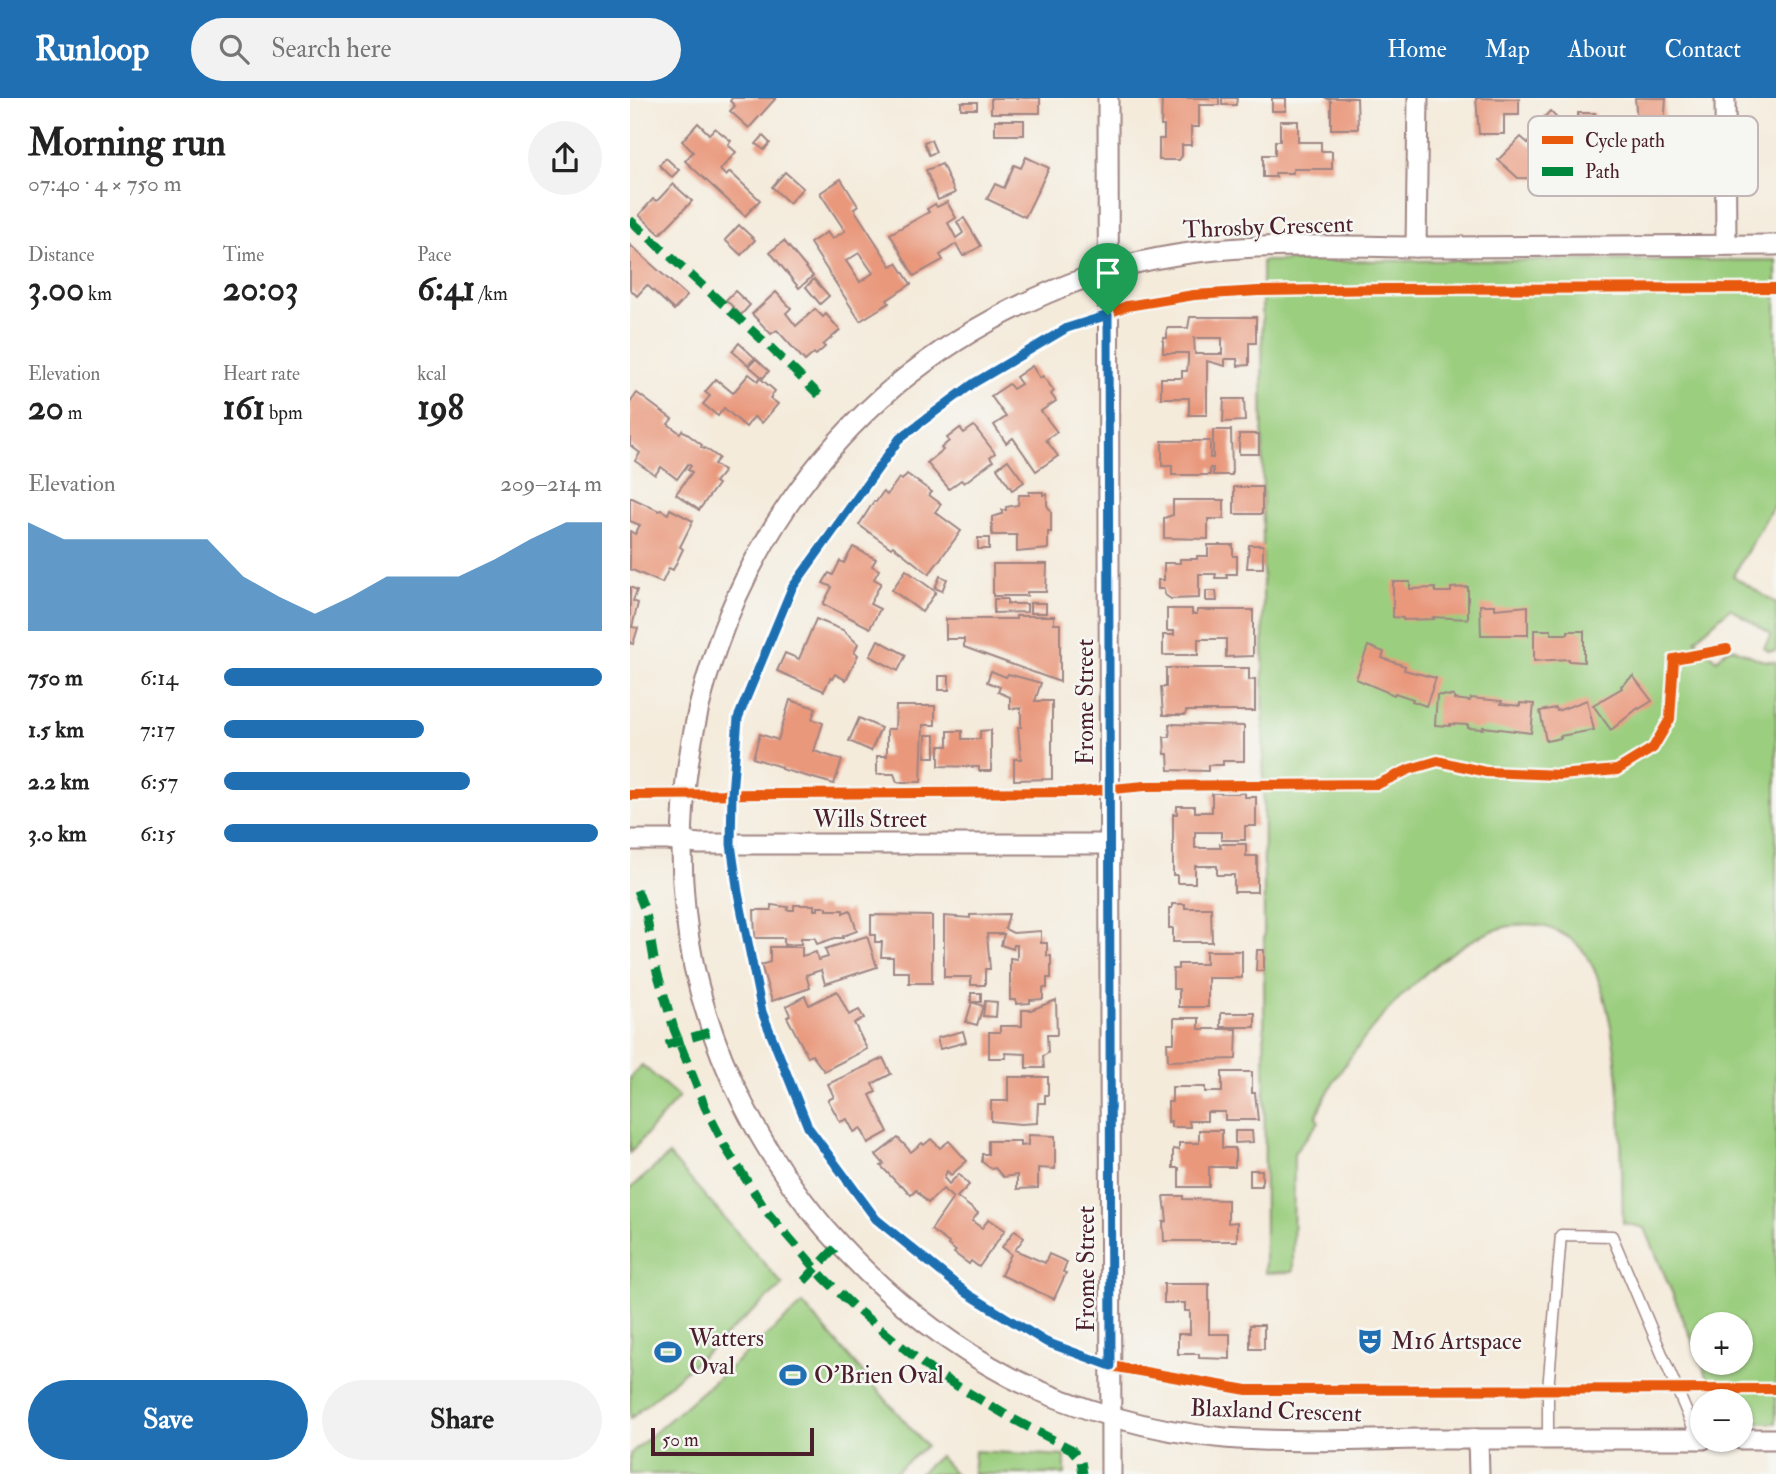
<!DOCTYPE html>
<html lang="en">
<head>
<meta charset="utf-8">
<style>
  :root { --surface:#fff; --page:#f2f2f2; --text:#222; --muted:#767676; --accent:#1f6fb2 }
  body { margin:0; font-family:"IM FELL Double Pica",serif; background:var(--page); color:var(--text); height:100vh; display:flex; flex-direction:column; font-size:26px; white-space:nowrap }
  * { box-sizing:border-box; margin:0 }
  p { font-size:23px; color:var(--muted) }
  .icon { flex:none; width:38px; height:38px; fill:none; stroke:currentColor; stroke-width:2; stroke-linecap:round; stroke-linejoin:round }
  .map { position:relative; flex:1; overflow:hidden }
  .drawer { display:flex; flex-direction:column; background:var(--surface); width:630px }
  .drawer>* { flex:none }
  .buttons { position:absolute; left:1060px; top:1214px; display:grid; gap:14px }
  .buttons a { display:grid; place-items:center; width:63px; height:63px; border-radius:50%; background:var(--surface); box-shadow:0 2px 5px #0004; font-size:35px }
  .scale { position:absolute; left:21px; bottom:18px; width:163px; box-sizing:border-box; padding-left:7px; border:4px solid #4a1f2b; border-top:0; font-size:19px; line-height:24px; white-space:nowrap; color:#4a1f2b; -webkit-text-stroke:5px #f6f6f2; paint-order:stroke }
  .pin { position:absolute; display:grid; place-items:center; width:60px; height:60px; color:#fff; margin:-72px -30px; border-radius:50% 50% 50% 0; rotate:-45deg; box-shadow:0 0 7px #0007 }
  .pin .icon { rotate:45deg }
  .round { display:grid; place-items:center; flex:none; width:74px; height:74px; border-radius:37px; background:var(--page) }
  .headline { display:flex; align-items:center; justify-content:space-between; height:119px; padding:0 28px }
  h1 { font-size:38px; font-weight:800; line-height:52px }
  .stats { display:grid; grid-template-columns:repeat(3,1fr); gap:10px; height:119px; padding:7px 28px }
  .stats div { display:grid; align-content:center }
  .stats b { font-size:35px; font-weight:800 }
  .stats small { font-size:19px; font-weight:400 }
  .stats p { font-size:19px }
  .chart { height:196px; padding:14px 28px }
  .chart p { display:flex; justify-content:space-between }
  .chart svg { width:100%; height:126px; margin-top:7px; fill:var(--accent); opacity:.7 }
  .primary-button { display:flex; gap:14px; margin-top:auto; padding:14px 28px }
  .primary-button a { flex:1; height:80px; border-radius:42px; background:var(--accent); color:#fff; font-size:28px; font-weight:800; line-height:80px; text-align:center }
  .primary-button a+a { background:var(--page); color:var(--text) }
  ul { padding:0 28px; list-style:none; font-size:23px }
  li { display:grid; grid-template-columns:112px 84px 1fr; align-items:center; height:52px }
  li i { height:18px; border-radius:9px; background:var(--accent) }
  header { display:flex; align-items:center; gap:42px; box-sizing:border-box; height:98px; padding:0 35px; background:var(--accent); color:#fff }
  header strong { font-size:33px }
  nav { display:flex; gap:38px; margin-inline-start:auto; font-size:24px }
  .search { width:490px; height:63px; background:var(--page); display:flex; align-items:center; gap:18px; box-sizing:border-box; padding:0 24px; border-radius:38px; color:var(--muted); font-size:26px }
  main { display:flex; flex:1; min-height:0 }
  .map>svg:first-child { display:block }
  .green { fill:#9bce7f; stroke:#727655; stroke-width:2; fill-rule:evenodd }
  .building { fill:#e9987b; fill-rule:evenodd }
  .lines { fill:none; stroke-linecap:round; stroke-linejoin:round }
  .service-casing { stroke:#9f8583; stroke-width:13 }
  .minor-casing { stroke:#9f8583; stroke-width:23 }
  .service { stroke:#fff; stroke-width:10 }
  .minor { stroke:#fff; stroke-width:19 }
  .quiet { stroke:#00873e; stroke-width:9; stroke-dasharray:18 9; stroke-linecap:butt }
  .cycleway-casing { stroke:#f6f6f2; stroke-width:15 }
  .cycleway { stroke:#e8590c; stroke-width:10 }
  .route-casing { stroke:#fff; stroke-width:14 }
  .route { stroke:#1f6fb2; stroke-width:9 }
  .labels { text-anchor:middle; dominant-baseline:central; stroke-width:5; stroke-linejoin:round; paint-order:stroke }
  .street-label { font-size:24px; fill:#4a1f2b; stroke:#f6f6f2 }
  .poi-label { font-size:24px; fill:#4a1f2b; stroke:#f6f6f2; text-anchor:start }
  .key { fill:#f6f6f2; stroke:#c2b6b6; stroke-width:2 }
  .key-label { font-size:19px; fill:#4a1f2b }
</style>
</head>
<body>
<header>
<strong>Runloop</strong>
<div class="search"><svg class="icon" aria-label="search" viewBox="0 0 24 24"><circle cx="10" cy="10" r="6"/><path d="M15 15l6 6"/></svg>Search here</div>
<nav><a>Home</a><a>Map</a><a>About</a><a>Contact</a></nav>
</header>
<main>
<section class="drawer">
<div class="headline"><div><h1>Morning run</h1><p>07:40 · 4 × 750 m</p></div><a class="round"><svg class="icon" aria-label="share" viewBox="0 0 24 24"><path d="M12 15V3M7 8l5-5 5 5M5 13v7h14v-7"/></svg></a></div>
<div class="stats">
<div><p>Distance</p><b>3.00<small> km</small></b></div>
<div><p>Time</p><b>20:03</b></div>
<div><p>Pace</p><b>6:41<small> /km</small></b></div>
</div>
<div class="stats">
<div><p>Elevation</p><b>20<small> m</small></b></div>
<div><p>Heart rate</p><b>161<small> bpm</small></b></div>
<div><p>kcal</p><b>198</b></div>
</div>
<div class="chart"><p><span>Elevation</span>209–214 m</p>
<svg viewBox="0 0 160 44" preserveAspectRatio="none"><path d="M0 44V6L10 12L20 12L30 12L40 12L50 12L60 25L70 32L80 38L90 32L100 25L110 25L120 25L130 19L140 12L150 6L160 6V44z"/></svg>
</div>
<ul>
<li><b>750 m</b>6:14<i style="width:100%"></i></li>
<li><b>1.5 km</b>7:17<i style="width:53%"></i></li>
<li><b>2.2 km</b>6:57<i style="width:65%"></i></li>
<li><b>3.0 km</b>6:15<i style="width:99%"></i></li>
</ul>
<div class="primary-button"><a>Save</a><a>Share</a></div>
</section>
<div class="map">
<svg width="1146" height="1376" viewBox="0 0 1146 1376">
  <rect width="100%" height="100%" fill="#f6f6f2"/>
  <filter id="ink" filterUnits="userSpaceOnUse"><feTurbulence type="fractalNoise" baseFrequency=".0143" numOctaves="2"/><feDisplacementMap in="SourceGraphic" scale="14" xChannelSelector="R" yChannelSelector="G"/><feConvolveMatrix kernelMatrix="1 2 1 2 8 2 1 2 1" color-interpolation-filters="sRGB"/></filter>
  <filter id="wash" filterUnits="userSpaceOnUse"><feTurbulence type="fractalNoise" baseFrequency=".00686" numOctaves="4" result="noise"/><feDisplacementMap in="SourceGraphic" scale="28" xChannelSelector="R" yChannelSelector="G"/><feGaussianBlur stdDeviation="1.57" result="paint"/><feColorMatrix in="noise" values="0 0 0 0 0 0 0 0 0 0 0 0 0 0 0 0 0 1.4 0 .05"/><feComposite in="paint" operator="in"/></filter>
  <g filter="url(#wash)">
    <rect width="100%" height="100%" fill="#f4ebdb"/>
    <g class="green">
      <path d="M1146 162V403L1103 478 1146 505V553H1138L1134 550 1141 536 1100 510 1065 542 1087 562 1096 552 1103 550 1131 562 1146 564V1325H1111V1304H1088L1015 1130 993 1125C991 1055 995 910 954 854 945 842 934 835 919 830 836 801 713 951 686 1019L689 1024 664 1055 663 1174 635 1175 632 163ZM1073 1227H1111V1265H1073Z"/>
      <path d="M12 967 49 999 0 1055V980Z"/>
      <path d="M39 1057 153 1187 0 1321V1091Z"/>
      <path d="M173 1206 296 1348 263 1376H0V1356Z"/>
      <path d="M345 1353 435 1358V1376H343Z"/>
      <path d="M309 1358 325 1376H289Z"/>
    </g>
    <g id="blocks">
      <g class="building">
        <path d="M102 0H146L119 30 100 13 105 8 100 3Z"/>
        <rect x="361" y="0" width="49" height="15"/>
        <path d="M532 0H589V7H569V29H561V47H552V58L549 62H529V41H534V28H531Z"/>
        <path d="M592 0H607L606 7H592Z"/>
        <rect x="642" y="0" width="14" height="13"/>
        <path d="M696 0H727L728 31H701V3Z"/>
        <path d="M846 0 889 1V17H874V36H849Z"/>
        <path d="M1005 0H1036L1033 46H1014V36L1004 34V23H1007Z"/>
        <rect x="331" y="4" width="16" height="7"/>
        <path d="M920 13 938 32V56L948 55V15H965V28H977V50H987V55H1003L1007 58V65L1014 64V78L986 81 941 77V81L888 80 868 62 891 39 900 47H910L906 42 915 33 908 26Z"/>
        <rect x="365" y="22" width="29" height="15"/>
        <path d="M650 23H668V44H691V53H702V71H663V75H645L646 79H633V57H645V43H650Z"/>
        <path d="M68 25 79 36 85 30 101 43 98 47 106 54 90 72 96 78 100 74 130 102 115 118 55 63 63 54 52 43Z"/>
        <path d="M133 38 140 45 134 52 126 46Z"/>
        <path d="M301 42 306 54 299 57 294 44Z"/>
        <path d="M396 59 419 70 395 119 357 101 365 86 374 90 384 67 391 70Z"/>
        <path d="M36 60 49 72 42 79 29 67Z"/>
        <path d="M312 66 325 95 308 102 296 72Z"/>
        <path d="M155 74 173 90 159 105 142 89Z"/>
        <path d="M211 81 228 108 224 111 261 168 267 165 281 186 257 202 259 205 230 223 180 145 197 134 202 141 215 133 190 95ZM229 155 243 175 230 184 216 163Z"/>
        <path d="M43 86 62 103 30 136 9 117 23 101 27 103Z"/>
        <path d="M317 104 326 120 318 125 326 140 333 135 327 124 334 120 351 148 333 158 326 146 310 157 313 162 284 178 260 136 299 114 297 111 305 106 307 109Z"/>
        <path d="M109 127 125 142 111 157 95 142Z"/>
        <path d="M154 143 183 178 169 190 140 154Z"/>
        <path d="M0 147 57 198 44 212 17 187 7 198 0 191Z"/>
        <path d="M184 181 199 198 190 206 176 189Z"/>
        <path d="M105 193 120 207 111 217 96 202Z"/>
        <path d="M146 194 161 210 156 215 166 228 185 211 193 219 196 216 210 232 193 247 195 249 186 257 184 255 175 263 147 232 141 236 122 216Z"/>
        <path d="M560 219H626V245H619V267L608 268 607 261H595V268L577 263V317H559V300H531V280H552V273H557L558 263V255H533V240H537V230H558ZM564 240H592V256H565Z"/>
        <path d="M109 245 125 260 118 267 102 253Z"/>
        <path d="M126 261 139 273 133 280 119 268Z"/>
        <path d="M402 268 410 280 413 278 424 293 421 296 426 303 411 313 427 334 416 342 428 358 406 373 383 340 376 345 364 327 376 319 361 298 379 286 383 291 391 286 386 279Z"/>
        <path d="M119 276 128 283 130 280 145 293 140 300 148 306 132 325 124 319 116 329 94 310 88 318 73 306 80 298 75 294 86 281 103 295Z"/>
        <path d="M7 295 42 321 38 326 50 335 52 332 72 347 71 349 74 351 75 350 89 360 84 366 94 373 85 384 88 386 69 412 46 396 62 374 58 372 61 368 58 366 47 381 31 369 25 377 5 363 10 355 0 347V305Z"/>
        <path d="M594 301H614L615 323 593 324Z"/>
        <path d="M344 328 365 355 360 359 363 363 334 385 331 382 319 391 297 365 313 352 311 350 319 343 317 340 330 330 334 335Z"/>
        <path d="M583 332H601L602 377H583V370H580V377H542V368H532V343H580V360H583Z"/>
        <rect x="609" y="336" width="20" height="20"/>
        <path d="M378 362 394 384 382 392 367 370Z"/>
        <path d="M277 376 302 394 299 397 311 406 305 414 331 433 299 476 263 448 261 450 229 427 244 403 246 404 253 394 257 397 269 380 272 382Z"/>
        <rect x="604" y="389" width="28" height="27"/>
        <path d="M399 394H413V397L417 396V407L421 414V434H418V451L387 454V437H362V419L372 416V412H376V409L388 407 389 397H399Z"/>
        <path d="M0 399 29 413 31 412 38 416 40 411 63 423 50 449 53 451 43 472 39 470 32 485 0 471V433L5 436 10 427 0 423Z"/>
        <path d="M543 402H594V421H578V441L534 440V420L543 417Z"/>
        <rect x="348" y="440" width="11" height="11"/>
        <path d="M578 447H603V458H607V476H596L597 480H585L586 476H569V500L541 501 535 497 534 491H528V482H534V465H550V461H567V458H578Z"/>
        <path d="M619 447H633V470H617Z"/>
        <path d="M223 449 246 461 242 468 249 472 244 481 251 485 240 506 250 511 240 530 193 506 202 489 193 485 199 475 203 477 210 463 214 465Z"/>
        <path d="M363 466H417L416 494H397V498H363Z"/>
        <path d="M276 472 306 494 292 514 262 492Z"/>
        <path d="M310 478 317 481 312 493 305 490Z"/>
        <path d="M763 484H780V491L805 490V494H821V490L838 489V521L803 519 804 521 773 522V520L763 519Z"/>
        <path d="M0 489 7 492 3 503 8 505 2 529 8 530 3 546 0 545Z"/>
        <path d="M576 493H586L587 503H576Z"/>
        <path d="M364 501H377V506H397V514L364 515Z"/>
        <rect x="400" y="505" width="16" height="10"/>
        <path d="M850 507H865V511L898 508V537H851Z"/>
        <path d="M537 511H562V516H567V512H623V558L596 559V541H568V557H533V537H544V533H537Z"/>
        <path d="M386 518H424V526H430V584L334 549V541H316V521H386Z"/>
        <path d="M186 521 213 532 228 546 224 555 228 557 216 582 205 576 202 581 200 580 194 593 147 573 155 555 169 561Z"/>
        <path d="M904 532H921V536H938V533H954V564L939 563V561L904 563Z"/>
        <path d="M248 542 276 557 268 573 240 558Z"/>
        <path d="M738 548 754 554 752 560 775 568 774 572 806 580 796 608 782 603 783 601 765 595 764 597 726 581Z"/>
        <path d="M536 570H619V582L625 581V613H556L555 617H533L531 589H536Z"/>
        <path d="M361 573 376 579 378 576 411 585 405 603H422V681L384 682V661H391L388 629H391V610L380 611V599L368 594 370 589 357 584Z"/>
        <rect x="309" y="578" width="10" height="14"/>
        <path d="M1003 578 1022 603 1009 611 1008 610 981 632 963 607 992 590 991 588Z"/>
        <path d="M807 597 824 598V601L840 603 841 600 872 603 871 606 890 608V605L904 606 901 635 853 629V631L838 630V627L820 626V628L805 627Z"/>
        <path d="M160 602 186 610 182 621 193 625 184 653 212 662 204 686 151 671V669L123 660 130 636 148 642Z"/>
        <path d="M957 602 964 632 930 638 931 640 916 643 910 613 926 610 927 613Z"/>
        <path d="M266 608H305V627H293L291 684H267L264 676H247V658H257V631H265Z"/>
        <path d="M229 620 251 630 241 653 219 643Z"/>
        <path d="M539 626 614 628V663H593V667H578V673L539 672 538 656H535L534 639H540Z"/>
        <path d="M361 632V673H349V669L309 668V648H318V633H332V641H350V633Z"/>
        <path d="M296 637H305V659H295Z"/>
        <path d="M582 695H615V699H626V728H615V742H591V734H565V750H591L590 746H616V758H627V794H604V777H587V768H565V785H547V777H543V716H547V708H565V714H582Z"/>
        <path d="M542 806H555V810H581L582 844H543V830H539V810H542Z"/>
        <path d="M141 807 158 809 157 812H164V807H184V812H188V809H197V812H213V815L220 812 227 833 213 838V840H205L187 846 185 840H171V846L154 847V840H125L124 812H141Z"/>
        <path d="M379 816 375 831 383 835 411 833V845H417V858H421V880H417V890H413V901L400 902V905L386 906V902H380V860L387 861V847H384L383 851 371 847 374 836H357L360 871H355V887H341V879H314V818L340 820V817Z"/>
        <path d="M241 817 302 818V885H279V874H263V859H251L252 844H245V837H241Z"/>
        <path d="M237 838 247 869 195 886 191 872 176 877 180 890 142 903 131 867 140 864V849H172V858L186 854 188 862 198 859 195 851Z"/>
        <path d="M627 852H634V873H626Z"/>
        <path d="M576 853H612V880H578V909H549V891H543V871H548V866H576Z"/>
        <path d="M207 893 219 917 229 912 234 920 224 925 237 951 194 973 182 957 178 959 157 919 160 917 156 908 175 898 179 907Z"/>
        <rect x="341" y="895" width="10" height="9"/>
        <path d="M426 902 427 937H417L418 955 413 958 414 970H396V956L375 955 376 960H359V934H370V928H392V912H401Z"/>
        <path d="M355 903 367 904 366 919 353 918Z"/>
        <path d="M342 904 353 908 347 927 336 924Z"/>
        <rect x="591" y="915" width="34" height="14"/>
        <path d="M544 920H569V931H607L606 961 538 963 537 945H544Z"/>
        <path d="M333 933 336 944 310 951 307 940Z"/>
        <path d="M253 960 261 976 242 986 246 994 240 997 258 1034 238 1045 231 1030 224 1034 217 1021 210 1024 198 1002 204 999 198 986Z"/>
        <path d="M592 974H622V995H625L628 1022H595V1014H577V1023H559L560 1029H541V1023L538 1024V1004H542V989H575V994H592Z"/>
        <path d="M378 979H418V997H415V1005H408L407 1025 390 1026 361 1023V1003H378Z"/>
        <path d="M569 1032H592V1050H605V1069H579V1089H549V1070H543V1051L549 1052V1045H569Z"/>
        <path d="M605 1033H622L623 1044 605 1045Z"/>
        <path d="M398 1037 425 1038V1071L408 1070V1090L387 1091V1077L373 1079 365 1070 362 1071 352 1064V1056H358V1043H390V1048L398 1047Z"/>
        <path d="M268 1040 281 1054 292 1045 294 1047 301 1041 310 1050 319 1043 337 1063 321 1077 317 1073 314 1080 319 1086 329 1076 339 1087 327 1099 348 1115 342 1123 352 1130 359 1121 375 1132 349 1169 341 1163 339 1166 324 1155 326 1153 318 1147 319 1145 301 1132 323 1100 313 1091 298 1105 286 1092 281 1097 272 1087 270 1088 251 1068 254 1066 246 1057Z"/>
        <rect x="620" y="1072" width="12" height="16"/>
        <path d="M534 1098H553V1101L598 1102V1125L607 1124V1143H534L533 1124 537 1123Z"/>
        <path d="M385 1132 394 1140 385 1152 415 1165 419 1156 437 1164 433 1174 436 1175 424 1201 371 1177 381 1156 372 1149Z"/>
        <path d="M534 1186H579V1236H600V1261L569 1260V1256H548V1236H560V1213H555V1205H534Z"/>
        <rect x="620" y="1227" width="14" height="24"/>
      </g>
    </g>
  </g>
  <g filter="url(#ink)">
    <use href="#blocks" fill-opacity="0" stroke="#9f8583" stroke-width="2"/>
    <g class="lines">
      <defs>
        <path id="service" d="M918 1341V1292L931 1137 982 1138 1068 1341"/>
        <g id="minor">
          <path d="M478 0 481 1376"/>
          <path d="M1095 0 1096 147"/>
          <path d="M786 149 788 0"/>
          <path d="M0 742H38L69 746H480"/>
          <path d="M848 1341 849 1376"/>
          <path d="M1073 1341C979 1341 885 1341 792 1341 727 1342 660 1345 595 1340 524 1334 443 1311 380 1279 310 1242 247 1190 195 1130 132 1056 85 964 64 869 20 656 100 426 266 287 324 239 390 203 461 178 573 139 692 149 809 149 921 149 1034 147 1146 147"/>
          <path d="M1111 1341H1146"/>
        </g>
      </defs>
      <use href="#service" class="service-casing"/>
      <use href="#minor" class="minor-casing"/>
      <use href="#service" class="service"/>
      <use href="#minor" class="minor"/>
      <g class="quiet">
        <path d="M0 122 138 247 189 297"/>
        <path d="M7 792 16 815 25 867 44 931 75 1009 97 1052 137 1114 194 1180 226 1211 302 1273 381 1320 441 1351 451 1363 453 1376"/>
        <path d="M36 947 83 933"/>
        <path d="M174 1183 209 1146"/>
      </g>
      <defs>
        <g id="cycleway">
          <path d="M1146 190 757 191 628 193 564 197 497 208 437 230 344 285 270 339 162 490 108 620 101 696V746L108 795 132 914 178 1029 246 1121 338 1196 416 1244 481 1268 617 1292 1146 1291"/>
          <path d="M0 697 450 694 515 688 748 686 780 671 808 663 856 674 930 677 987 672 1023 650 1040 621 1044 561 1097 551"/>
        </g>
      </defs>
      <use href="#cycleway" class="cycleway-casing"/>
      <use href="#cycleway" class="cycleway"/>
    </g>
  </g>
  <g class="lines" filter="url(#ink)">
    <defs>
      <path id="route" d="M478 217 481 1268 416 1244 338 1196 246 1121 178 1029 132 914 108 795 101 746 102 696 108 620 162 490 270 340 344 285 437 230Z"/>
    </defs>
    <use href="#route" class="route-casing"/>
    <use href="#route" class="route"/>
  </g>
  <defs>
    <symbol id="theatre-bare" viewBox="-9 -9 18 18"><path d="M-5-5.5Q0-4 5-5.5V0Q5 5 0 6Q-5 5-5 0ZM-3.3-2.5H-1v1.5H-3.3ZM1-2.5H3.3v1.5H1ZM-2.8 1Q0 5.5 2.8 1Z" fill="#1f6fb2" stroke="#f6f6f2" stroke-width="2.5" paint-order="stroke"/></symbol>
    <symbol id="stadium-bare" viewBox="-9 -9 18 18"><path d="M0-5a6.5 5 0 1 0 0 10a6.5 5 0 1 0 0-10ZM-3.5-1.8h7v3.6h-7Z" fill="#1f6fb2" stroke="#f6f6f2" stroke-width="2.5" paint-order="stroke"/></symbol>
  </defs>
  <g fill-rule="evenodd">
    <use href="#theatre-bare" x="721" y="1224" width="38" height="38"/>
    <use href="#stadium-bare" x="19" y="1235" width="38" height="38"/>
    <use href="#stadium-bare" x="144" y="1258" width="38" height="38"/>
  </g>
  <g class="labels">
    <g class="street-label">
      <text transform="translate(638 129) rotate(-2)">Throsby Crescent</text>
      <text transform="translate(455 604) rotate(-90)">Frome Street</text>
      <text x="240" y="721">Wills Street</text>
      <text transform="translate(456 1171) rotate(-90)">Frome Street</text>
      <text transform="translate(646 1313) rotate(2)">Blaxland Crescent</text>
    </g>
    <g class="poi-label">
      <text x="59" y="1240">Watters<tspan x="59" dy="28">Oval</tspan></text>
      <text x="761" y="1243">M16 Artspace</text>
      <text x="184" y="1277">O'Brien Oval</text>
    </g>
  </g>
  <rect x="898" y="18" width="230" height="80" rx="10" class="key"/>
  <rect x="912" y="38" width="31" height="8" fill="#e8590c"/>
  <rect x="912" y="69" width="31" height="9" fill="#00873e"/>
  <g class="key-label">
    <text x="955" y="49">Cycle path</text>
    <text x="955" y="80">Path</text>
  </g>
</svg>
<div class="buttons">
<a>+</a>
<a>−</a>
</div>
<div class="scale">50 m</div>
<div class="pin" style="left:478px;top:217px;background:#1e9e55"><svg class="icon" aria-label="arrive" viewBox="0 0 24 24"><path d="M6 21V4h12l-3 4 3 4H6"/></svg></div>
</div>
</main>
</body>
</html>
